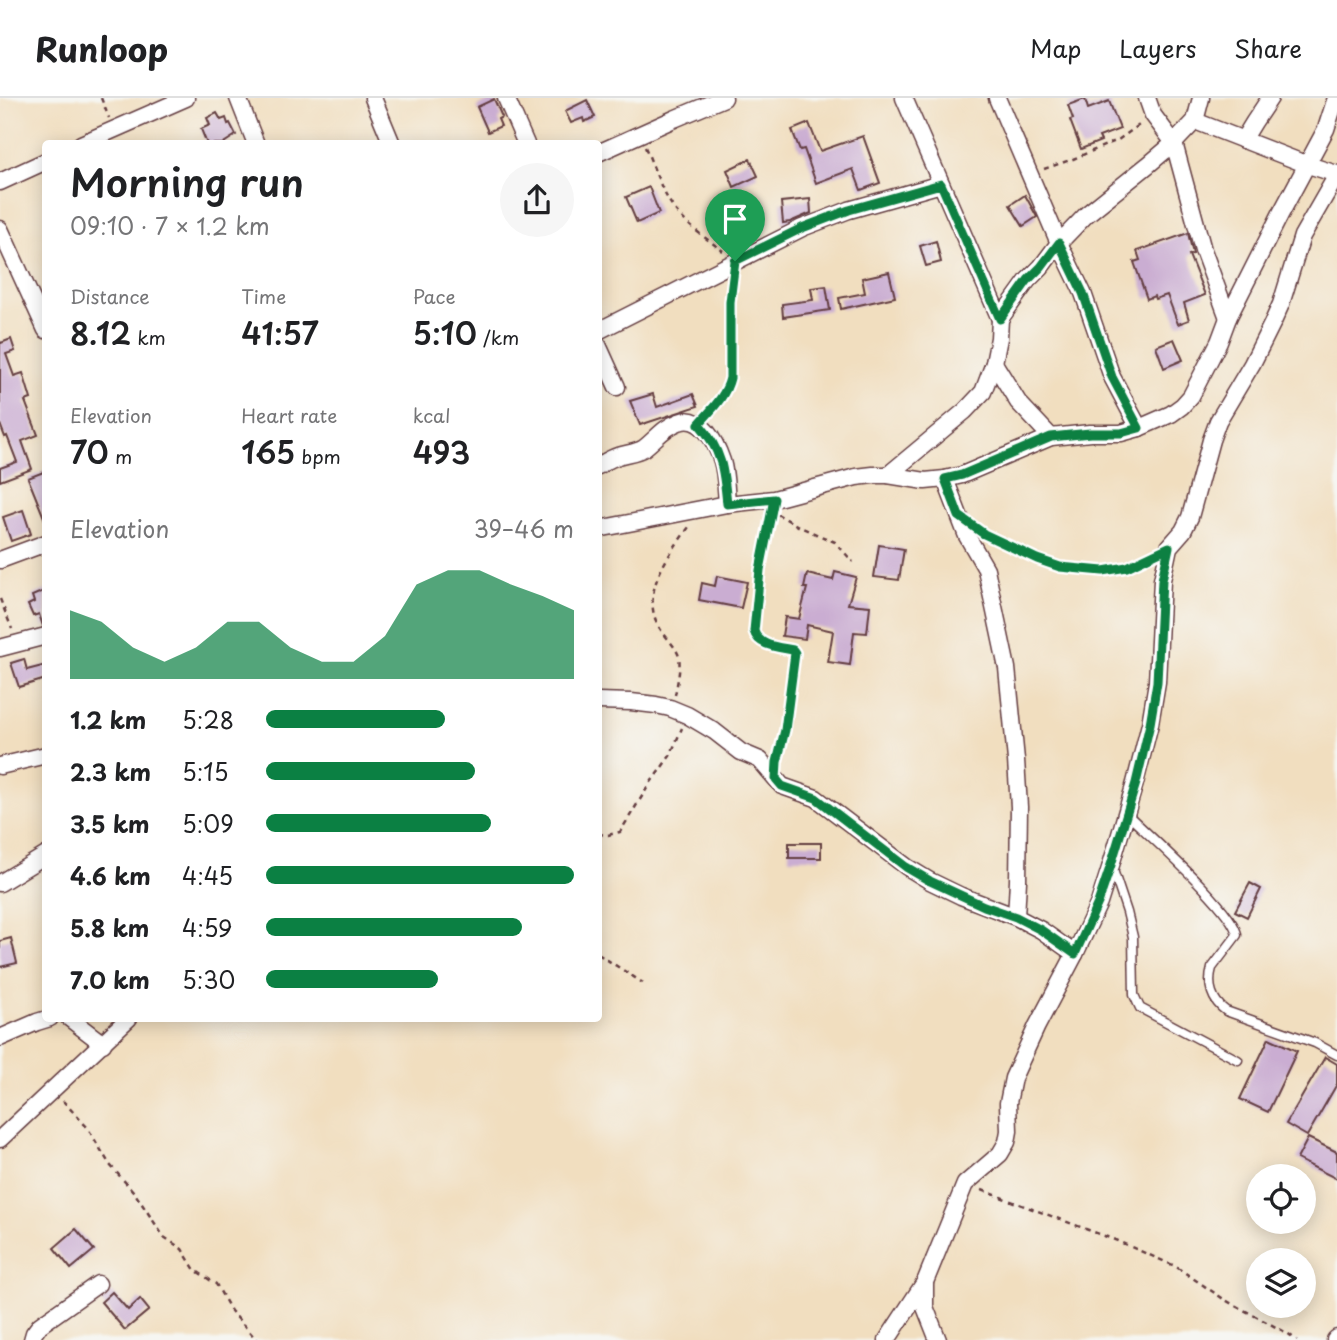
<!DOCTYPE html>
<html lang="en">
<head>
<meta charset="utf-8">
<style>
  :root { --surface:#fff; --page:#f6f6f6; --text:#202124; --muted:#757577; --line:#e0e0e0; --accent:#0b8043 }
  body { margin:0; font-family:"Playpen Sans",sans-serif; background:var(--page); color:var(--text); height:100vh; display:flex; flex-direction:column; font-size:26px; white-space:nowrap }
  * { box-sizing:border-box; margin:0 }
  p { font-size:23px; color:var(--muted) }
  .icon { flex:none; width:38px; height:38px; fill:none; stroke:currentColor; stroke-width:2; stroke-linecap:round; stroke-linejoin:round }
  .map { position:relative; flex:1; overflow:hidden }
  .panel { position:absolute; left:42px; top:42px; width:560px; height:882px; display:flex; flex-direction:column; background:var(--surface); border-radius:7px; box-shadow:0 4px 18px #0003 }
  .panel>* { flex:none }
  .controls { position:absolute; left:1246px; top:1066px; display:grid; gap:14px }
  .controls a { display:grid; place-items:center; width:70px; height:70px; border-radius:50%; background:var(--surface); box-shadow:0 4px 18px #0003; font-size:35px }
  .pin { position:absolute; display:grid; place-items:center; width:60px; height:60px; color:#fff; margin:-72px -30px; border-radius:50% 50% 50% 0; rotate:-45deg; box-shadow:0 0 7px #0007 }
  .pin .icon { rotate:45deg }
  .round { display:grid; place-items:center; flex:none; width:74px; height:74px; border-radius:37px; background:var(--page) }
  .headline { display:flex; align-items:center; justify-content:space-between; height:119px; padding:0 28px }
  h1 { font-size:38px; font-weight:600; line-height:52px }
  .figures { display:grid; grid-template-columns:repeat(3,1fr); gap:10px; height:119px; padding:7px 28px }
  .figures div { display:grid; align-content:center }
  .figures b { font-size:30px; font-weight:600 }
  .figures small { font-size:19px; font-weight:400 }
  .figures p { font-size:19px }
  .chart { height:196px; padding:14px 28px }
  .chart p { display:flex; justify-content:space-between }
  .chart svg { width:100%; height:126px; margin-top:7px; fill:var(--accent); opacity:.7 }
  ul { padding:0 28px; list-style:none; font-size:23px }
  li { display:grid; grid-template-columns:112px 84px 1fr; align-items:center; height:52px }
  li i { height:18px; border-radius:9px; background:var(--accent) }
  header { display:flex; align-items:center; gap:42px; box-sizing:border-box; height:98px; padding:0 35px; background:var(--surface); border-bottom:2px solid var(--line) }
  header strong { font-size:33px }
  nav { display:flex; gap:38px; margin-inline-start:auto; font-size:24px }
  .map>svg:first-child { display:block }
  .building { fill:#caadd2 }
  .lines { fill:none; stroke-linecap:round; stroke-linejoin:round }
  .service-casing { stroke:#633c41; stroke-width:11 }
  .minor-casing { stroke:#633c41; stroke-width:19 }
  .path { stroke:#633c41; stroke-width:2.5; stroke-dasharray:5 5; stroke-linecap:butt }
  .service { stroke:#fff; stroke-width:8 }
  .minor { stroke:#fff; stroke-width:16 }
  .route-casing { stroke:#fff; stroke-width:14 }
  .route { stroke:#0b8043; stroke-width:9 }
</style>
</head>
<body>
<header>
<strong>Runloop</strong>
<nav><a>Map</a><a>Layers</a><a>Share</a></nav>
</header>
<div class="map">
<svg width="1337" height="1242" viewBox="0 0 1337 1242">
  <rect width="100%" height="100%" fill="#f6f6f2"/>
  <filter id="ink" filterUnits="userSpaceOnUse"><feTurbulence type="fractalNoise" baseFrequency=".0143" numOctaves="2"/><feDisplacementMap in="SourceGraphic" scale="14" xChannelSelector="R" yChannelSelector="G"/><feConvolveMatrix kernelMatrix="1 2 1 2 8 2 1 2 1" color-interpolation-filters="sRGB"/></filter>
  <filter id="wash" filterUnits="userSpaceOnUse"><feTurbulence type="fractalNoise" baseFrequency=".00686" numOctaves="4" result="noise"/><feDisplacementMap in="SourceGraphic" scale="28" xChannelSelector="R" yChannelSelector="G"/><feGaussianBlur stdDeviation="1.57" result="paint"/><feColorMatrix in="noise" values="0 0 0 0 0 0 0 0 0 0 0 0 0 0 0 0 0 1.4 0 .05"/><feComposite in="paint" operator="in"/></filter>
  <g filter="url(#wash)">
    <rect width="100%" height="100%" fill="#f1debf"/>
    <g id="blocks">
      <g class="building">
        <path d="M494 1 502 19 498 21 501 28 488 34 477 9Z"/>
        <path d="M1085 1 1088 11 1109 3 1120 31 1099 39 1101 43 1081 51 1070 22 1073 21 1068 7Z"/>
        <path d="M587 2 595 19 584 24 583 20 571 25 565 13Z"/>
        <path d="M217 15 221 22 226 20 228 26 230 25 236 37 222 46H207L201 31 210 27 207 20Z"/>
        <path d="M809 25 820 53 863 38 880 85 861 92 853 71 816 85 804 51 800 52 792 32Z"/>
        <path d="M750 61 758 78 734 89 727 72Z"/>
        <path d="M649 89 659 115 637 125 626 99Z"/>
        <path d="M1025 97 1037 119 1023 128 1010 107Z"/>
        <path d="M810 101 811 115 790 124 783 125 781 104Z"/>
        <path d="M1188 135 1193 156 1189 157 1205 197 1184 205 1189 222 1178 226 1167 197 1155 201 1154 198 1147 201 1134 164 1140 162 1137 153Z"/>
        <path d="M936 143 941 164 926 168 920 148Z"/>
        <path d="M889 174 895 199 841 211 839 200 865 195 862 180Z"/>
        <path d="M826 188 830 212 783 219 782 206 813 202 811 190Z"/>
        <path d="M11 241 15 253 6 256 14 278 23 275 31 301 25 303 38 337 22 343 32 371 0 383V370L17 364 7 338 5 339 0 326V244L1 245Z"/>
        <path d="M1174 241 1183 262 1164 270 1156 248Z"/>
        <path d="M653 296 657 309 693 296 698 308 640 327 630 303Z"/>
        <path d="M46 373V422H45L28 380Z"/>
        <path d="M23 412 31 436 11 443 3 419Z"/>
        <path d="M879 447 904 451 899 482 874 479Z"/>
        <path d="M835 474 856 479 848 506 870 508 867 535 854 534 850 567 828 564 833 533 807 527 805 541 782 538 785 519 799 521 807 490H804L807 476 833 482Z"/>
        <path d="M717 478 747 484 741 510 699 502 702 485 715 488Z"/>
        <path d="M46 492V528H43L39 516 33 518 28 507 34 504 32 498Z"/>
        <path d="M24 561 27 572 46 567V581L19 589 11 565Z"/>
        <rect x="789" y="745" width="32" height="15"/>
        <path d="M1250 785 1261 791 1247 819 1235 813Z"/>
        <path d="M11 840 17 865 0 869V843Z"/>
        <path d="M1269 940 1297 953 1268 1014 1240 1001Z"/>
        <path d="M1325 959 1337 966V986L1307 1038 1286 1026Z"/>
        <path d="M1308 1040 1337 1054V1081L1297 1061Z"/>
        <path d="M76 1131 94 1152 71 1171 54 1150Z"/>
        <path d="M112 1194 128 1212 140 1201 149 1212 125 1232 101 1204Z"/>
      </g>
    </g>
  </g>
  <g filter="url(#ink)">
    <use href="#blocks" fill-opacity="0" stroke="#633c41" stroke-width="2"/>
    <g class="lines">
      <defs>
        <g id="service">
          <path d="M1126 715C1147 736 1235 813 1237 837L1212 870C1207 887 1212 903 1226 913L1315 945 1337 957"/>
          <path d="M1112 769 1127 814 1133 839 1134 897 1140 910 1238 962"/>
        </g>
        <g id="minor">
          <path d="M238 0 256 46"/>
          <path d="M373 0 392 46"/>
          <path d="M506 0 526 46"/>
          <path d="M904 0 1000 221"/>
          <path d="M997 0 1059 145 1083 195 1112 279 1139 330"/>
          <path d="M1147 0 1153 17 1174 45 1203 152 1228 220"/>
          <path d="M1195 23 1308 67 1337 76"/>
          <path d="M1243 42 1254 24 1270 0"/>
          <path d="M81 46 186 0"/>
          <path d="M598 55 674 21 724 0"/>
          <path d="M0 84 46 63"/>
          <path d="M0 131 46 232"/>
          <path d="M598 233 802 130 849 112 941 86"/>
          <path d="M598 247 617 289"/>
          <path d="M994 265 1018 304 1051 339"/>
          <path d="M598 368C605 364 611 360 618 358 627 355 636 355 644 350 656 341 664 329 679 324 701 315 716 345 722 363 726 376 726 392 727 406"/>
          <path d="M888 377 965 313 983 294 994 265 999 240 1000 221 1028 182 1041 169 1059 145 1087 116 1148 67 1174 45 1195 23 1201 0"/>
          <path d="M945 381 967 438 986 471 1007 570 1016 662 1019 709 1018 783 1016 819"/>
          <path d="M598 431 727 406 774 401 856 379 873 377H888L925 383 945 381 962 377 1051 339 1090 335H1121L1139 330 1171 316 1182 308 1191 298 1219 244 1228 220 1281 115 1326 31 1336 0"/>
          <path d="M0 462 46 445"/>
          <path d="M0 550 46 538"/>
          <path d="M598 603 631 604 656 607 670 610 687 617 714 633 741 654 760 662 782 688 816 700 907 769 930 783 961 798 1016 819 1041 832 1075 856"/>
          <path d="M0 668 46 657"/>
          <path d="M0 785 46 757"/>
          <path d="M69 920 103 946"/>
          <path d="M0 940 37 924 50 920"/>
          <path d="M0 1041 129 920"/>
          <path d="M32 1242 34 1235 40 1227 98 1186"/>
          <path d="M887 1242 925 1184"/>
          <path d="M938 1242 925 1209V1184L965 1086 1000 1056 1007 1044 1009 1033 1008 1005 1013 980 1037 928 1075 856 1099 805 1111 767 1135 685 1150 626 1157 584 1162 482 1169 449 1183 433 1190 419 1211 342 1218 323 1252 266 1272 226 1281 206 1302 138 1337 77"/>
          <path d="M1335 1242 1337 1240"/>
        </g>
      </defs>
      <use href="#service" class="service-casing"/>
      <use href="#minor" class="minor-casing"/>
      <g class="path">
        <path d="M101 0 109 20"/>
        <path d="M645 49C655 71 661 94 676 113 689 129 707 141 723 153"/>
        <path d="M1044 71 1073 61 1118 42 1142 25"/>
        <path d="M708 315 728 288 730 280 729 238 733 182"/>
        <path d="M777 416 800 429 835 444 853 464"/>
        <path d="M770 418 755 504V538L759 543 793 552 795 555 785 632 778 659"/>
        <path d="M984 436C1026 457 1082 486 1129 468 1137 465 1145 461 1153 457"/>
        <path d="M0 501 12 531"/>
        <path d="M675 597C677 586 681 570 679 559 677 549 663 537 658 527 640 493 670 455 689 429"/>
        <path d="M598 736 608 737 620 734 649 687 670 658 682 630"/>
        <path d="M598 856 643 885"/>
        <path d="M63 1003 87 1029 110 1067 134 1094 164 1139 182 1151 195 1172 216 1186 231 1213 257 1242"/>
        <path d="M982 1092 1115 1142 1175 1168 1225 1202 1287 1235 1297 1242"/>
      </g>
      <use href="#service" class="service"/>
      <use href="#minor" class="minor"/>
    </g>
  </g>
  <g class="lines" filter="url(#ink)">
    <defs>
      <path id="route" d="M941 86 1000 221 1028 182 1041 169 1059 145 1083 195 1112 279 1139 330 1121 335H1090L1051 339 962 377 945 381 959 418 984 436 1037 461 1060 469 1103 473 1127 469 1169 449 1162 482 1157 584 1150 626 1136 685 1111 767 1098 805 1075 856 1041 832 1016 819 984 808 930 783 906 769 816 700 782 688 776 681 777 664 785 632 795 555 793 552C778 549 758 548 754 533L760 472 774 401 727 406C724 373 722 352 699 326 711 312 726 298 730 280V204L735 163 802 130 849 112Z"/>
    </defs>
    <use href="#route" class="route-casing"/>
    <use href="#route" class="route"/>
  </g>
</svg>
<div class="controls">
<a><svg class="icon" aria-label="locate" viewBox="0 0 24 24"><circle cx="12" cy="12" r="6"/><path d="M12 2v4M12 18v4M2 12h4M18 12h4"/></svg></a>
<a><svg class="icon" aria-label="layers" viewBox="0 0 24 24"><path d="M12 4l9 5-9 5-9-5zM3 14l9 5 9-5"/></svg></a>
</div>
<div class="pin" style="left:735px;top:163px;background:#1e9e55"><svg class="icon" aria-label="arrive" viewBox="0 0 24 24"><path d="M6 21V4h12l-3 4 3 4H6"/></svg></div>
<section class="panel">
<div class="headline"><div><h1>Morning run</h1><p>09:10 · 7 × 1.2 km</p></div><a class="round"><svg class="icon" aria-label="share" viewBox="0 0 24 24"><path d="M12 15V3M7 8l5-5 5 5M5 13v7h14v-7"/></svg></a></div>
<div class="figures">
<div><p>Distance</p><b>8.12<small> km</small></b></div>
<div><p>Time</p><b>41:57</b></div>
<div><p>Pace</p><b>5:10<small> /km</small></b></div>
</div>
<div class="figures">
<div><p>Elevation</p><b>70<small> m</small></b></div>
<div><p>Heart rate</p><b>165<small> bpm</small></b></div>
<div><p>kcal</p><b>493</b></div>
</div>
<div class="chart"><p><span>Elevation</span>39–46 m</p>
<svg viewBox="0 0 160 44" preserveAspectRatio="none"><path d="M0 44V20L10 24L20 33L30 38L40 33L50 24L60 24L70 33L80 38L90 38L100 29L110 11L120 6L130 6L140 11L150 15L160 20V44z"/></svg>
</div>
<ul>
<li><b>1.2 km</b>5:28<i style="width:58%"></i></li>
<li><b>2.3 km</b>5:15<i style="width:68%"></i></li>
<li><b>3.5 km</b>5:09<i style="width:73%"></i></li>
<li><b>4.6 km</b>4:45<i style="width:100%"></i></li>
<li><b>5.8 km</b>4:59<i style="width:83%"></i></li>
<li><b>7.0 km</b>5:30<i style="width:56%"></i></li>
</ul>
</section>
</div>
</body>
</html>
